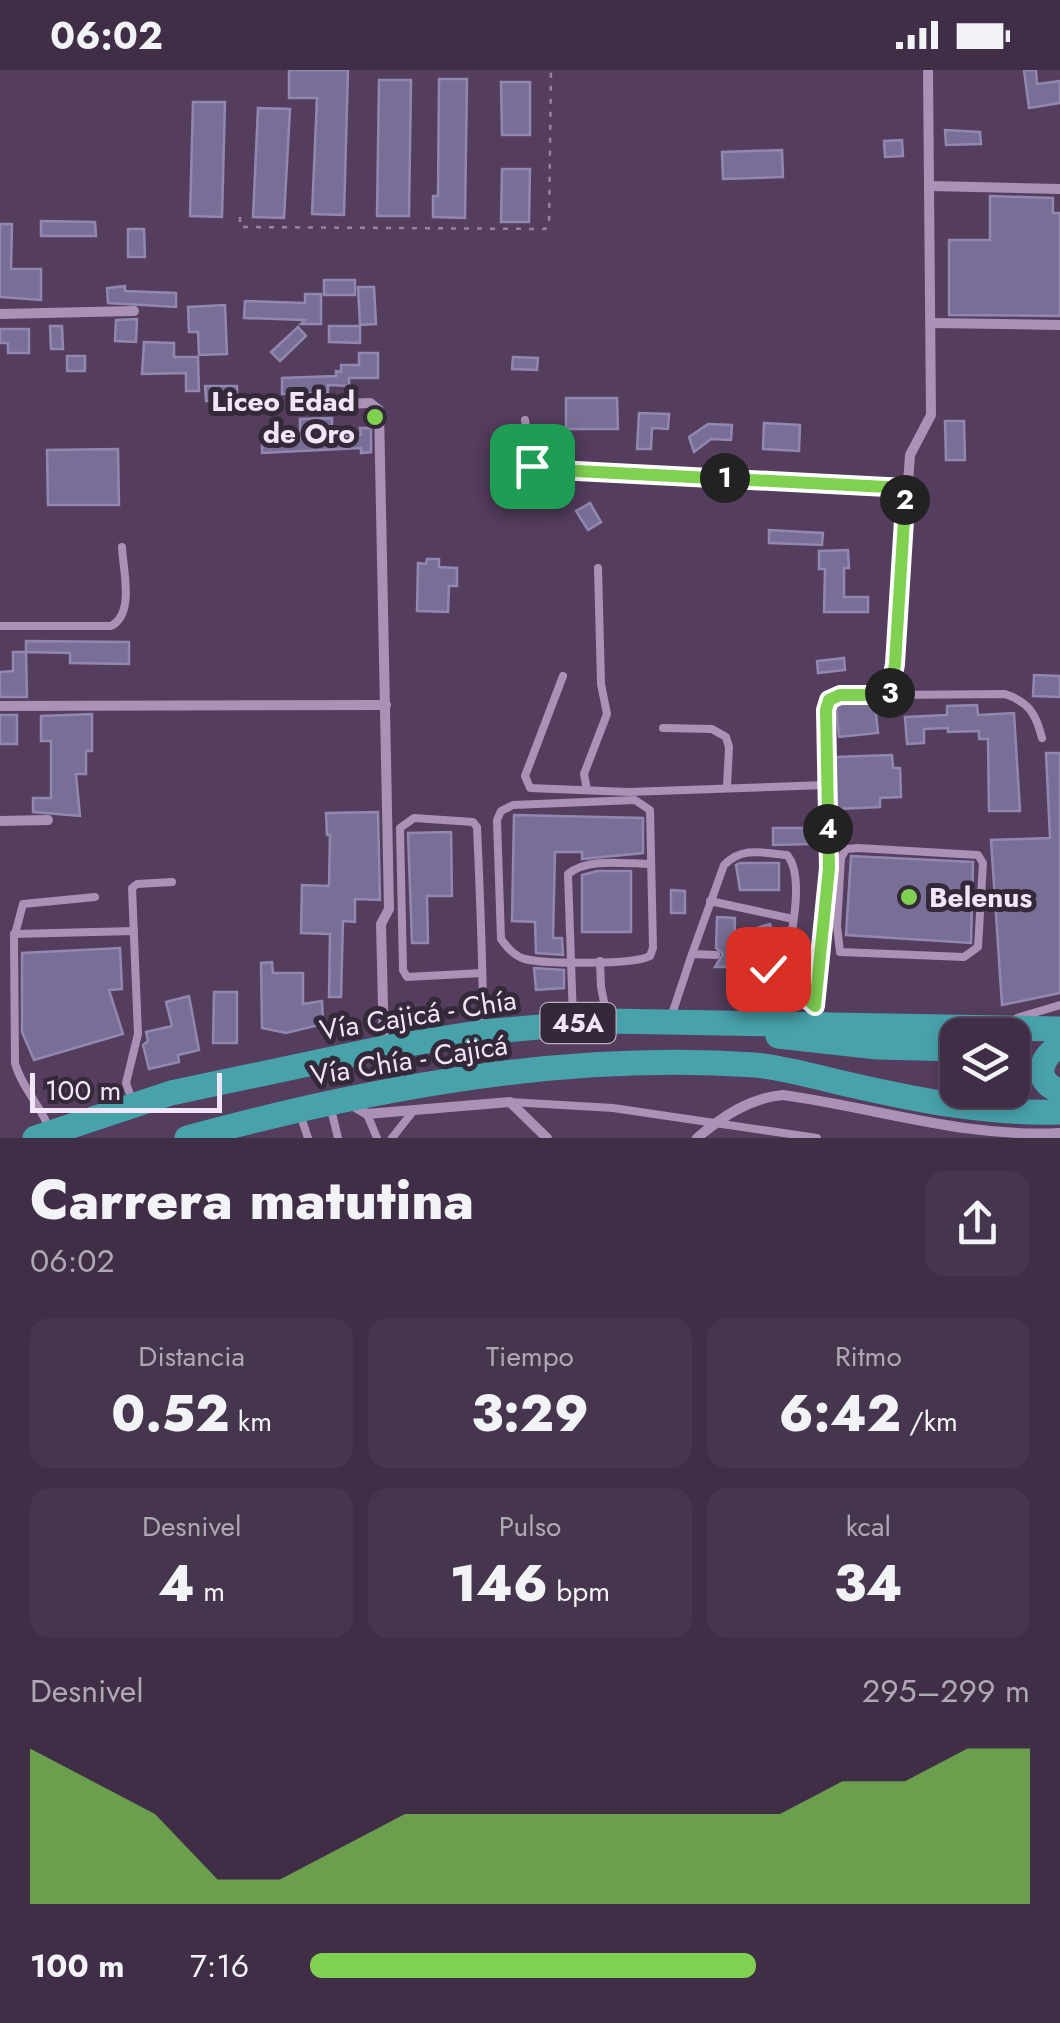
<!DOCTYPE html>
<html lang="es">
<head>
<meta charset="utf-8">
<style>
  :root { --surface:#3f2e46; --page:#46364d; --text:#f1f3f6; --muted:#ada8b3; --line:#584a5f; --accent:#80d051 }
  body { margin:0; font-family:Jost,sans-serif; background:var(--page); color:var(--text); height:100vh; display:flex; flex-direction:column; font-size:38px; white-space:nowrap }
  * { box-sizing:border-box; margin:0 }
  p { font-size:32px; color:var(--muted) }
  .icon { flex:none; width:55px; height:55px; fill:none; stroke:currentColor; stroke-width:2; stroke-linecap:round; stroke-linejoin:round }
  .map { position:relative; height:1068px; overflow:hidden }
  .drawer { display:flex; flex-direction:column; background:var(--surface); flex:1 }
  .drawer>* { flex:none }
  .tools { position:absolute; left:940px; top:948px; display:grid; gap:20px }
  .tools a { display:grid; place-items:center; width:90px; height:90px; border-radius:20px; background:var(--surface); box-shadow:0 5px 15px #0003,0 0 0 2px var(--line); font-size:50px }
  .scale { position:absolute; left:30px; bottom:25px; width:192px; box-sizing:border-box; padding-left:10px; border:5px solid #f3e5f9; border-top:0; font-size:28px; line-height:35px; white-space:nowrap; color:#f3e5f9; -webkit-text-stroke:8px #332938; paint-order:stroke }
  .pin { position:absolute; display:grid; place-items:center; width:85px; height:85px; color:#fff; margin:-42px; border-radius:20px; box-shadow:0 5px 15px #0006 }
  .km { position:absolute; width:50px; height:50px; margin:-25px; border-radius:50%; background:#222; color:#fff; font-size:28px; line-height:50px; text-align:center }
  .round { display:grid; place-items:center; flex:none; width:105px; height:105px; border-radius:20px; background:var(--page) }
  .headline { display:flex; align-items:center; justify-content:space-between; height:170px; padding:0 30px }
  h1 { font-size:55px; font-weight:800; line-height:75px }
  .stats { display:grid; grid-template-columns:repeat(3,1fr); gap:15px; height:170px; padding:10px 30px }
  .stats div { display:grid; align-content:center; border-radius:20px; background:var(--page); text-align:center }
  .stats b { font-size:50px; font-weight:800 }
  .stats small { font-size:28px; font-weight:400 }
  .stats p { font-size:28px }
  .chart { height:280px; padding:20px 30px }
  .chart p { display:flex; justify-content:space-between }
  .chart svg { width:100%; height:180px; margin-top:10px; fill:var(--accent); opacity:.7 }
  ul { padding:0 30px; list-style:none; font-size:32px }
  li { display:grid; grid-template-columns:160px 120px 1fr; align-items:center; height:75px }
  li i { height:25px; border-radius:12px; background:var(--accent) }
  .status { display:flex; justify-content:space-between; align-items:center; height:70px; padding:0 50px; background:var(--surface); direction:ltr }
  .status svg { height:28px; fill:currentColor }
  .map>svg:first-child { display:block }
  .building { fill:#796f96; stroke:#9188b0; stroke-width:2.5 }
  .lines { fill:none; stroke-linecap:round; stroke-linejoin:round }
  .path { stroke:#96839e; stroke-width:2.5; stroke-dasharray:5 8; stroke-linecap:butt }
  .service { stroke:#aa91b5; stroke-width:8 }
  .minor { stroke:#aa91b5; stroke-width:10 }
  .trunk { stroke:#48a2aa; stroke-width:25 }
  .route-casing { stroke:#fff; stroke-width:20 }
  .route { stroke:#80d051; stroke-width:12 }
  .poi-dot { fill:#80d051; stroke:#332938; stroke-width:4 }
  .labels { text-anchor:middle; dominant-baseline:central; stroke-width:10; stroke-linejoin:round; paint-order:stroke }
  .shield { fill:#332938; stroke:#b9adbf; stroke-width:2.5 }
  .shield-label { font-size:25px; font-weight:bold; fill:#f3e5f9 }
  .poi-label { font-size:28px; font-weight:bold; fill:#f3e5f9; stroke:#332938; text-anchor:end }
  .street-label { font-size:28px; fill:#f3e5f9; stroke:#332938 }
</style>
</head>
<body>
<div class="status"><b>06:02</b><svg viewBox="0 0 49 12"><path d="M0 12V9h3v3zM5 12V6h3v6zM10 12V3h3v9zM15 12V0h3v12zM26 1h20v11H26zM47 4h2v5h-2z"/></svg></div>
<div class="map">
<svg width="1060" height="1068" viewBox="0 0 1060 1068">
  <rect width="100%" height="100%" fill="#543d5d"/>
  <g class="building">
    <path d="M289 0H348L344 145 312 144 317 28H289Z"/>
    <path d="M1024 0H1036L1037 14 1060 11V33L1029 38Z"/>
    <path d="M439 9H467L465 148 433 147V126H438Z"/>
    <path d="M379 10H411L409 146H377Z"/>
    <path d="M501 12H530V65H502Z"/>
    <path d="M193 32H225L222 147 190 146Z"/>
    <path d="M258 38 290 39 284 148 253 147Z"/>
    <path d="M945 60 980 62 981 74 946 75Z"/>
    <path d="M902 70 903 86 885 87 884 71Z"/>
    <path d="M782 80 783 107 723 109 722 82Z"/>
    <path d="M502 99H530L529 152H501Z"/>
    <path d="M990 126 1053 128V143H1060V246L949 245V170H990Z"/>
    <path d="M41 151 95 152 96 166H41Z"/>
    <path d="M0 154H12L11 199H41V230L0 227Z"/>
    <path d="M128 159H144L145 187H128Z"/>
    <rect x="324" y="210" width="31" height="15"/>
    <path d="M125 216V221L176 223V237L108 233 107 218Z"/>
    <path d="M358 217H374L376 254 360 255Z"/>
    <path d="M305 224H321V254H301L305 250 244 248 245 231 305 233Z"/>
    <path d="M225 235 227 284 199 285 198 262H189L188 237Z"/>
    <path d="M137 249 136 272 115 271 116 250Z"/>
    <path d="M50 256H62L63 279H51Z"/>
    <path d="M329 256H360V273L329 272Z"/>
    <path d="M298 257 306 266 280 291 271 282Z"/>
    <path d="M0 259H29V283H8V273H0Z"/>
    <path d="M144 272 174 273V287H198L199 321H186V303L142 304Z"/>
    <path d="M359 283H378V308H349V316L328 315V323L282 324V308L336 306V301L341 302V295H359Z"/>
    <rect x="67" y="286" width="18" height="15"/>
    <path d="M513 287 538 288 537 300 512 299Z"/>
    <path d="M205 316H237V331H206Z"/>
    <path d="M566 328H617L618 359H566Z"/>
    <path d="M639 343 669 344 668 359 652 358 651 379H637Z"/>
    <path d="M332 348V366L361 365 360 358H371V382L361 383V378L262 383V369L300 368V349Z"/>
    <path d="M945 351H964L965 390H946Z"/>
    <path d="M764 353 800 355 799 381 763 379Z"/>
    <path d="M708 354 732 355 731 370 711 369 694 382 689 367Z"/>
    <path d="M118 379 119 435H48L47 380Z"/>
    <path d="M590 433 601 452 588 460 576 441Z"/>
    <path d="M769 460 823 463 822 475 769 473Z"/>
    <path d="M848 480 849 498H844V527H868V542H824L825 499H819V481Z"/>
    <path d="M427 489H439V497L457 498V516H449L448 542 417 541 418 493 426 494Z"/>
    <path d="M26 571 129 572V594L70 593V583L26 582 27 627H0V602L13 601V582H26Z"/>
    <path d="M844 588 845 600 818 603 817 591Z"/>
    <path d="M1034 605 1060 606V627L1033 626Z"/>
    <path d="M842 634H875L878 663 839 667 836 636Z"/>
    <path d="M977 635 978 645 1014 643 1020 741H989L988 669H979V661L948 662V658L924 659V673L907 674 905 647 947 645V636Z"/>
    <path d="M92 644V681H86V704H76L80 746 33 742V728H51V671H41V646Z"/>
    <rect x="0" y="645" width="17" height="29"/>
    <path d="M1046 683H1060V923L1002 935 991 770 1050 768Z"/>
    <path d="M892 685 893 698H900L901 727 880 728V737L837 739 835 687Z"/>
    <path d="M378 742 380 830 355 829V852L343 851 341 927H329L330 864 301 863 302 815 329 816 330 765H327L326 743Z"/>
    <path d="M514 745 643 748V783L582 789V782H555L553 868H562L563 885 536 883 535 852 512 851Z"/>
    <path d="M773 758H809V774L773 775Z"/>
    <path d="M451 762 452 826H427L428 873H412L408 763Z"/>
    <path d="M851 786 973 792 971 873 846 865Z"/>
    <path d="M740 793H779V820H740L736 795Z"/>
    <path d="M597 801H631V862H582V805Z"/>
    <path d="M671 820 685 821V843H671Z"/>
    <path d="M717 847 735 848 734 881 727 889 733 897H715L723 884 716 878Z"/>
    <path d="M770 854 775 868 758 874 753 859Z"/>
    <path d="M120 878 122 919 109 920 123 964 34 990 22 962V883Z"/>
    <path d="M272 892 273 903H303V934L322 931 323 954 286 963 262 958 261 893Z"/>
    <path d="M534 898 564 900V918L536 920Z"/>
    <path d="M214 922H237V973H213Z"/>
    <path d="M189 926 199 980 178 985 179 992 149 999 143 975 148 971 146 962 172 956 166 932Z"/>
  </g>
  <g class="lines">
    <path class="path" d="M240 147V157L545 159 549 155 551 0"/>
    <g class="service">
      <path d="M525 350 533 396 538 399 905 418"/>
      <path d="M0 556H111C135 544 123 500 122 477"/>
      <path d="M563 606 525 706 530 718 628 722 827 715"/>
      <path d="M889 625 1005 624C1029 632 1036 644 1042 668"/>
      <path d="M663 658 712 659 726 667 729 677 727 717"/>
      <path d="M587 720 584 704 607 644 601 614 598 498"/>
      <path d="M635 730 650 740 653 878 650 886C634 895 545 894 525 889 514 886 507 877 501 869L497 750 501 741 513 735Z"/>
      <path d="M858 778 978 785 983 793 978 877 964 887 840 882 837 856 841 788 846 779Z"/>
      <path d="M710 831 793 849"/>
      <path d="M14 864 134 861"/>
      <path d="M692 884 724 795C743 776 763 783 787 785 807 807 788 879 784 908"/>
      <path d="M734 888C768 897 789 913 815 937"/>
      <path d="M600 891 601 917 607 947"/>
      <path d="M482 903 407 907 403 900 400 758 414 748 473 752 477 757C480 823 483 889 483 955"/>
      <path d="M671 947 692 884 716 885"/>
      <path d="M1017 948 1060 935"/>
      <path d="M573 949 568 804C588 787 626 794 651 794"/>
      <path d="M132 1030 126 1013 138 964 132 818 137 814 172 812"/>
      <path d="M510 1032 613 1038 817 1068"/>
      <path d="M331 1039 338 1068"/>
      <path d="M300 1044 308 1068"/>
      <path d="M367 1044 377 1068"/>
      <path d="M49 1058C40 1035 21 1016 15 993L14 868 23 834 95 827"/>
      <path d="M392 1068 414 1040"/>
    </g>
    <g class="minor">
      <path d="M930 116 1060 119"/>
      <path d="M0 244 134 241"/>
      <path d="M931 253 1060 255"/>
      <path d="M299 336 370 333 379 340 389 839 381 854 384 977"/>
      <path d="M0 636 386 635"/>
      <path d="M0 751 48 750"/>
      <path d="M815 952 829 799 825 639 829 629 840 625H889L895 594 910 385 931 345 928 0"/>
      <path d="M349 1033 367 1044 510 1032 547 1068"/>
      <path d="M697 1068C722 1047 749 1028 783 1025 877 1038 964 1068 1060 1063"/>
    </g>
    <g class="trunk">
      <path d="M778 966 877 977 958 979"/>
      <path d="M1060 976C1039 987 1033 1012 1060 1021"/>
      <path d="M35 1068 171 1023 384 978 483 962 608 951 1060 959"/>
      <path d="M187 1068C371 1018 564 982 755 995 788 998 819 1008 851 1015 921 1031 988 1044 1060 1042"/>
    </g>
  </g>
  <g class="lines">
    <defs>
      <path id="route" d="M532 396 538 399 906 418 895 594 889 625H840L829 630 826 640 829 798 815 936 784 908 768 899"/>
    </defs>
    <use href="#route" class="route-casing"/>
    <use href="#route" class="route"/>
  </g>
  <g class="poi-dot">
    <circle cx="375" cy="347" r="10"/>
    <circle cx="909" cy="827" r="10"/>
  </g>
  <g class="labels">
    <rect class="shield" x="540.5" y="933" width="75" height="40" rx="8"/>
    <g class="shield-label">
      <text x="578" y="953">45A</text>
    </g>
    <g class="poi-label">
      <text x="355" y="331">Liceo Edad<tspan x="355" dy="32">de Oro</tspan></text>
      <text x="929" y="827" text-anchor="start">Belenus</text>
    </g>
    <g class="street-label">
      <text transform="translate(418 945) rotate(-9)">Vía Cajicá - Chía</text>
      <text transform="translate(409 990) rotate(-9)">Vía Chía - Cajicá</text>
    </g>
  </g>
</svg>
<div class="tools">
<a><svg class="icon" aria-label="layers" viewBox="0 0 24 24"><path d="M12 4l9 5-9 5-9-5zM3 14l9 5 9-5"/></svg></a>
</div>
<div class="scale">100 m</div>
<div class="pin" style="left:532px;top:396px;background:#1e9e55"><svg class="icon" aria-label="arrive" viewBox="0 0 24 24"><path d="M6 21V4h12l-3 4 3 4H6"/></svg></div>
<div class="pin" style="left:768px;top:899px;background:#d93025"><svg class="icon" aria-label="check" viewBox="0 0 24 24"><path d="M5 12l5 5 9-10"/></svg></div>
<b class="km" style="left:725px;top:408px">1</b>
<b class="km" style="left:905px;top:430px">2</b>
<b class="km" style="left:890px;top:623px">3</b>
<b class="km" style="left:828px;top:759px">4</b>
</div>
<section class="drawer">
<div class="headline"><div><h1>Carrera matutina</h1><p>06:02</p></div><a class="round"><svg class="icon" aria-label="share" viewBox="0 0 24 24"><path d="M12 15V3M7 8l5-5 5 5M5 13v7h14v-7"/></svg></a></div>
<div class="stats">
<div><p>Distancia</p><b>0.52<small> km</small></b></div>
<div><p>Tiempo</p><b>3:29</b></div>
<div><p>Ritmo</p><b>6:42<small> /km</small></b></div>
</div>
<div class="stats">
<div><p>Desnivel</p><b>4<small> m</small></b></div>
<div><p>Pulso</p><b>146<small> bpm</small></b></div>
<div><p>kcal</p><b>34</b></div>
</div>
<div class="chart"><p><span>Desnivel</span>295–299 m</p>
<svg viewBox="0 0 160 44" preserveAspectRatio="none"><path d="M0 44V6L10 14L20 22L30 38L40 38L50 30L60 22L70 22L80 22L90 22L100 22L110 22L120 22L130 14L140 14L150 6L160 6V44z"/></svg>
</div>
<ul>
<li><b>100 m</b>7:16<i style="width:62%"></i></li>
</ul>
</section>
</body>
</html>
